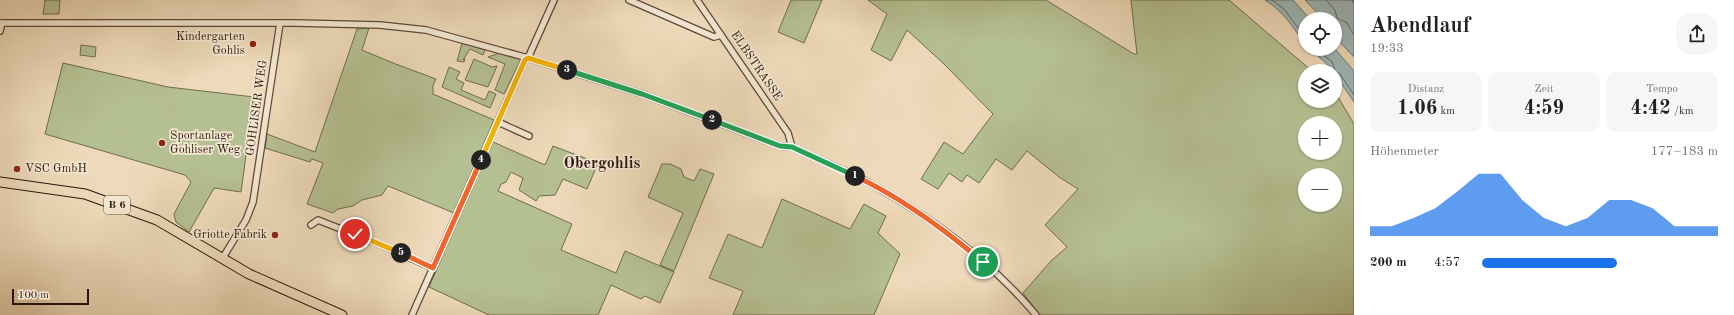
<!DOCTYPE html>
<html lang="de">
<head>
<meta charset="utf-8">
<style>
  :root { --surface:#fff; --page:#f6f6f6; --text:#222; --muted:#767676; --accent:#1a73e8 }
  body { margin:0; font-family:"Old Standard TT",serif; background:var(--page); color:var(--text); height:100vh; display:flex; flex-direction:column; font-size:15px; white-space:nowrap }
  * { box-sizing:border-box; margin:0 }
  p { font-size:13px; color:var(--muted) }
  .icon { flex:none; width:22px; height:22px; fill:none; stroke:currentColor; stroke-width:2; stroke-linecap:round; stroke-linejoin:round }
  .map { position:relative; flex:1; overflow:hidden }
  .sheet { display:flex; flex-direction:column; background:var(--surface); width:380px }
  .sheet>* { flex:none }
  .buttons { position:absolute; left:1298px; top:12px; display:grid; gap:8px }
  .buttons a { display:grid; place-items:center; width:44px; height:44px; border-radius:50%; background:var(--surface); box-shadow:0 1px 3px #0004; font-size:20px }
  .scale { position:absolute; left:12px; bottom:10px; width:77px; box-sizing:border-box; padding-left:4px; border:2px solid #2b170c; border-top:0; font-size:11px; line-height:14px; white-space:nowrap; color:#2b170c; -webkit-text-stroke:3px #f4e7d2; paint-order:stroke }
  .pin { position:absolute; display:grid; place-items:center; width:34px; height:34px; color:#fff; margin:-17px; border:2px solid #fff; border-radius:50%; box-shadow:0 1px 4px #0007 }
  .km { position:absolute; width:20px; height:20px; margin:-10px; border-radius:50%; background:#222; color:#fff; font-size:11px; line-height:20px; text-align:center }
  .round { display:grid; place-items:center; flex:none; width:42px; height:42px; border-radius:16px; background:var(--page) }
  .summary { display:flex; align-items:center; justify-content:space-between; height:68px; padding:0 16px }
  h1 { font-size:22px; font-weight:700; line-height:30px }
  .stats { display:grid; grid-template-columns:repeat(3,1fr); gap:6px; height:68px; padding:4px 16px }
  .stats div { display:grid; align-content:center; border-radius:10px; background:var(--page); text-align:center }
  .stats b { font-size:20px; font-weight:700 }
  .stats small { font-size:11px; font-weight:400 }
  .stats p { font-size:11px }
  .chart { height:112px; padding:8px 16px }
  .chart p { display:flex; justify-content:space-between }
  .chart svg { width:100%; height:72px; margin-top:4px; fill:var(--accent); opacity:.7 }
  ul { padding:0 16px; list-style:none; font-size:13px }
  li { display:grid; grid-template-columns:64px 48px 1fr; align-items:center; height:30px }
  li i { height:10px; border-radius:5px; background:var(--accent) }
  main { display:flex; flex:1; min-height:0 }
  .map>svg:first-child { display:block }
  .green { fill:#b5c092; stroke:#706c4f; fill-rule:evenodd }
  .water { fill:#9eb8ba; stroke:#707874 }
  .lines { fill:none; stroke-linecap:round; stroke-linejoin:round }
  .shore { stroke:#646863; stroke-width:1 }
  .ferry { stroke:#534f49; stroke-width:1; stroke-dasharray:5 4; stroke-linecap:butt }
  .street-casing { stroke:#5c4838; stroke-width:8 }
  .primary-casing { stroke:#2b170c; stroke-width:11 }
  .street { stroke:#f4e7d2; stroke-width:5.5 }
  .primary { stroke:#eedaba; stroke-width:9 }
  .split-1-casing { stroke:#fff; stroke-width:8 }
  .split-2-casing { stroke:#fff; stroke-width:8 }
  .split-3-casing { stroke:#fff; stroke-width:8 }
  .split-4-casing { stroke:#fff; stroke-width:8 }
  .split-5-casing { stroke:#fff; stroke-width:8 }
  .split-6-casing { stroke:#fff; stroke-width:8 }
  .split-1 { stroke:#f0652b; stroke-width:5 }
  .split-2 { stroke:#22a559; stroke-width:5 }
  .split-3 { stroke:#22a559; stroke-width:5 }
  .split-4 { stroke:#f5b400; stroke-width:5 }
  .split-5 { stroke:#f0652b; stroke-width:5 }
  .split-6 { stroke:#f5b400; stroke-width:5 }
  .poi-dot { fill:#8f2418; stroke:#f4e7d2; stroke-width:1.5 }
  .labels { text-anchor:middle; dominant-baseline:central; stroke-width:3.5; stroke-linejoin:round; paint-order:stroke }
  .shield { fill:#f4e7d2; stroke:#675547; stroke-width:1 }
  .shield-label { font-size:11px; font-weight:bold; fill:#2b170c }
  .poi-label { font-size:12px; fill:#2b170c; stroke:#f4e7d2; text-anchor:end }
  .street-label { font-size:12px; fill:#2b170c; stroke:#f4e7d2 }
  .district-label { font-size:16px; font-weight:bold; fill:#2b170c; stroke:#f4e7d2 }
</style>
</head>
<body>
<main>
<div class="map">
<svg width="1354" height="315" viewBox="0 0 1354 315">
  <rect width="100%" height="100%" fill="#eedaba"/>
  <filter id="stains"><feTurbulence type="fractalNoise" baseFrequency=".005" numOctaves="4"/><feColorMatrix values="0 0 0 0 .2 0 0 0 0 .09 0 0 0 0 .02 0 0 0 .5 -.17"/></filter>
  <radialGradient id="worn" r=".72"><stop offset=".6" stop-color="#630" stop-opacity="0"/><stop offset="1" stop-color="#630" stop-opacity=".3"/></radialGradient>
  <g class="green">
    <path d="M45 0H60L59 14H43Z"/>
    <path d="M791 0H822L804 43 778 32Z"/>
    <path d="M868 0H1046L1134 54H1137L1131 0H1229L1312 71H1305V101H1335V92L1354 124V315H1040L1023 293 1051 261 1067 247 1045 225 1078 189 1059 177 1027 151 1012 170 996 159 979 183 967 175 962 182 949 173 938 189 921 179 944 142 963 154 993 114 944 64 907 30 891 61 871 50 887 14ZM1305 123H1335V153H1305ZM1305 175H1335V205H1305Z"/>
    <path d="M369 28 362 50 393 63 436 79 433 85V94L494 120 454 213 388 186 382 195 362 200 353 206 338 209 333 213 307 204 323 163 312 159 310 162 265 148 267 134 315 152 357 29Z"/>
    <path d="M462 43 485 50 483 55 470 49 463 60 465 59 464 62 457 61Z"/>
    <path d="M81 45 96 47 95 57 80 55Z"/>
    <path d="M500 53 521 59 504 94 495 90 505 64 488 57Z"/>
    <path d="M474 59 492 67 497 66 488 87 465 80Z"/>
    <path d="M63 63 168 87 254 97 241 192 214 188 189 232 176 222 174 214 191 182 185 175 45 134Z"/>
    <path d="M449 67 460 72 456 79 464 83 461 90 485 100 489 91 496 94 490 108 442 87Z"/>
    <path d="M493 142 545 165 553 146 598 163 587 189 563 179 555 195 539 196 536 201 519 190 523 178 511 172 506 182 501 184 498 191 572 224 561 250 616 273 625 251 674 272 660 303 645 296 641 299 611 285 598 315H489L429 287Z"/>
    <path d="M662 164H670L681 169 684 177 694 181 700 169 714 174 674 271 660 265 683 213 648 197Z"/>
    <path d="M782 199 850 229 864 204 886 216 878 233 900 254 874 315H733L743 291 709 278 728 234 762 248Z"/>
  </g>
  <g class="water">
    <path d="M1265 0H1293L1310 19H1305V44C1293 27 1283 11 1265 0Z"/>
    <path d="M1305 0H1354V57L1335 37 1338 38V36L1335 31V19H1323Z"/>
    <path d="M1310 49H1335L1354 71V102L1335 74V71H1333L1328 65Z"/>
  </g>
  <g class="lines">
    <g class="shore">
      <path d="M1272 0 1284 9 1305 37"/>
      <path d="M1326 0 1335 10 1337 18 1347 23 1354 35"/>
      <path d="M1316 49 1332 62 1336 72 1340 74 1354 95"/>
    </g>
    <path class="ferry" d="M1352 0 1354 3"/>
    <defs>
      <g id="street">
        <path d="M629 0 714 37 721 35"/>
        <path d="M697 0 788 133 792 147"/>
        <path d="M0 23H295L380 25 426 30 528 58 642 94 780 146 792 147C815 158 840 168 864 180 928 215 989 259 1036 315"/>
        <path d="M0 31 2 23"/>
        <path d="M498 122 529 136"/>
        <path d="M311 225 318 220 384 246 433 268"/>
        <path d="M222 259 246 220 253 202 280 23"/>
        <path d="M412 315 525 60 528 58 554 0"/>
      </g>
      <path id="primary" d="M0 182 85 194 157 220 249 274 342 315"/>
    </defs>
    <use href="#street" class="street-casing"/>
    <use href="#primary" class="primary-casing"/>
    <use href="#street" class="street"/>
    <use href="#primary" class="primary"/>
  </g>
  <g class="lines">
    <defs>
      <path id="split-1" d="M855 176C902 198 944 229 983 262"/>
      <path id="split-2" d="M712 120 780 146 792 147 855 176"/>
      <path id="split-3" d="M567 70 642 94 712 120"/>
      <path id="split-4" d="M481 160 525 60 528 58 567 70"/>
      <path id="split-5" d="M401 253 433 268 481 160"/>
      <path id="split-6" d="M355 234 401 253"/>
    </defs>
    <use href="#split-1" class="split-1-casing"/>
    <use href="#split-2" class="split-2-casing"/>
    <use href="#split-3" class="split-3-casing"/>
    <use href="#split-4" class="split-4-casing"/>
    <use href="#split-5" class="split-5-casing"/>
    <use href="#split-6" class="split-6-casing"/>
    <use href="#split-1" class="split-1"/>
    <use href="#split-2" class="split-2"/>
    <use href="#split-3" class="split-3"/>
    <use href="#split-4" class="split-4"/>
    <use href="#split-5" class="split-5"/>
    <use href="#split-6" class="split-6"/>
  </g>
  <g class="poi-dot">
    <circle cx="253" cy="44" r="4"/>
    <circle cx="162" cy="143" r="4"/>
    <circle cx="17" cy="169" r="4"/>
    <circle cx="275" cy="235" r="4"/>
  </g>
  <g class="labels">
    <rect class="shield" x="104" y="196" width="26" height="18" rx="3"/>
    <g class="shield-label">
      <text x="117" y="205">B 6</text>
    </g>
    <g class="poi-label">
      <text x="245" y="37">Kindergarten<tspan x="245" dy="14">Gohlis</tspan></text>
      <text x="170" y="136" text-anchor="start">Sportanlage<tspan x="170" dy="14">Gohliser Weg</tspan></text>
      <text x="25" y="169" text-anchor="start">VSC GmbH</text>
      <text x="267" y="235">Griotte Fabrik</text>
    </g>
    <g class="street-label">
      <text transform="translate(756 66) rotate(56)">ELBSTRASSE</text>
      <text transform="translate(257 108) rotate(-82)">GOHLISER WEG</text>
    </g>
    <g class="district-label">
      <text x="602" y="164">Obergohlis</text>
    </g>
  </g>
  <rect width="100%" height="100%" filter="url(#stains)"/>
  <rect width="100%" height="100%" fill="url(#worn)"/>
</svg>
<div class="buttons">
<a><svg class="icon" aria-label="locate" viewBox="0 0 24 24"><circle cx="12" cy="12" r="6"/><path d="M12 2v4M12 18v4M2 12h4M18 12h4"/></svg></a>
<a><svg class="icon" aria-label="layers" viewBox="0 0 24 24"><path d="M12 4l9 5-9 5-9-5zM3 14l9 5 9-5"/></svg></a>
<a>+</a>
<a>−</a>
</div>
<div class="scale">100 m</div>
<div class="pin" style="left:983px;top:262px;background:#1e9e55"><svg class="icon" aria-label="arrive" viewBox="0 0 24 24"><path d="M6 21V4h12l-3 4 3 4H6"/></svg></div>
<div class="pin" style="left:355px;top:234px;background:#d93025"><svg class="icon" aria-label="check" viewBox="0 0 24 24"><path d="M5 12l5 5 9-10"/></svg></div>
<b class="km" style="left:855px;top:176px">1</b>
<b class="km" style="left:712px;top:120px">2</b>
<b class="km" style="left:567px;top:70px">3</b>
<b class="km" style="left:481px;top:160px">4</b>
<b class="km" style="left:401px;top:253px">5</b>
</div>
<section class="sheet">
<div class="summary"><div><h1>Abendlauf</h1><p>19:33</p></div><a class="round"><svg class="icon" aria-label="share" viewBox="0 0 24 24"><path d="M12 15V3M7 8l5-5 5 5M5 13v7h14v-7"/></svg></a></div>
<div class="stats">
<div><p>Distanz</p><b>1.06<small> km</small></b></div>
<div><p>Zeit</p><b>4:59</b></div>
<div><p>Tempo</p><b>4:42<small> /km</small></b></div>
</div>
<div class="chart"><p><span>Höhenmeter</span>177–183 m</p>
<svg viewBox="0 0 160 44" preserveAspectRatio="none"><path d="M0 44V38L10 38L20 33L30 27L40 17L50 6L60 6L70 22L80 33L90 38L100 33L110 22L120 22L130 27L140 38L150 38L160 38V44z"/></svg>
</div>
<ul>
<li><b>200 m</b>4:57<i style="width:57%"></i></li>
</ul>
</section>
</main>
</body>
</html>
